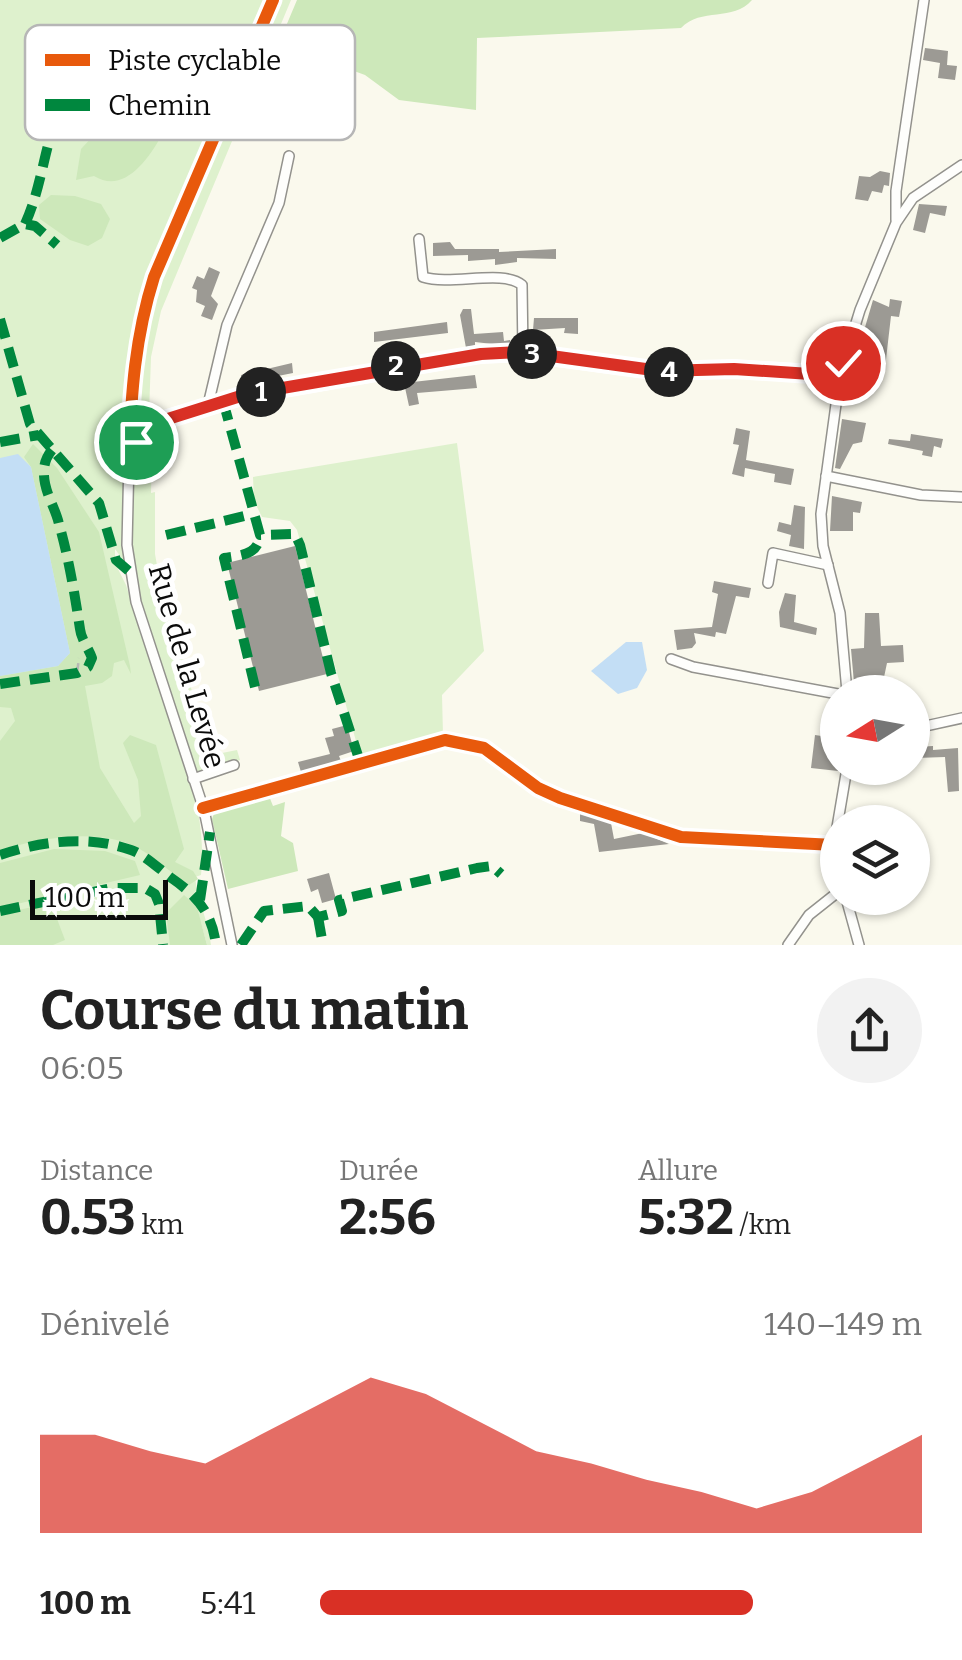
<!DOCTYPE html>
<html lang="fr">
<head>
<meta charset="utf-8">
<style>
  :root { --surface:#fff; --page:#f2f2f2; --text:#222; --muted:#767676; --accent:#d93025 }
  body { margin:0; font-family:Bitter,serif; background:var(--page); color:var(--text); height:100vh; display:flex; flex-direction:column; font-size:38px; white-space:nowrap }
  * { box-sizing:border-box; margin:0 }
  p { font-size:32px; color:var(--muted) }
  .icon { flex:none; width:55px; height:55px; fill:none; stroke:currentColor; stroke-width:2; stroke-linecap:round; stroke-linejoin:round }
  .map { position:relative; height:945px; overflow:hidden }
  .details { display:flex; flex-direction:column; background:var(--surface); flex:1 }
  .details>* { flex:none }
  .needle { width:65px; rotate:259deg }
  .buttons { position:absolute; left:820px; top:675px; display:grid; gap:20px }
  .buttons a { display:grid; place-items:center; width:110px; height:110px; border-radius:50%; background:var(--surface); box-shadow:0 2px 8px #0004; font-size:50px }
  .scale { position:absolute; left:30px; bottom:25px; width:138px; box-sizing:border-box; padding-left:10px; border:5px solid #0b0b0b; border-top:0; font-size:28px; line-height:35px; white-space:nowrap; color:#0b0b0b; -webkit-text-stroke:8px #fff; paint-order:stroke }
  .pin { position:absolute; display:grid; place-items:center; width:85px; height:85px; color:#fff; margin:-42px; border:5px solid #fff; border-radius:50%; box-shadow:0 2px 10px #0007 }
  .km { position:absolute; width:50px; height:50px; margin:-25px; border-radius:50%; background:#222; color:#fff; font-size:28px; line-height:50px; text-align:center }
  .round { display:grid; place-items:center; flex:none; width:105px; height:105px; border-radius:52px; background:var(--page) }
  .overview { display:flex; align-items:center; justify-content:space-between; height:170px; padding:0 40px }
  h1 { font-size:55px; font-weight:700; line-height:75px }
  .stats { display:grid; grid-template-columns:repeat(3,1fr); gap:15px; height:170px; padding:10px 40px }
  .stats div { display:grid; align-content:center }
  .stats b { font-size:50px; font-weight:700 }
  .stats small { font-size:28px; font-weight:400 }
  .stats p { font-size:28px }
  .chart { height:280px; padding:20px 40px }
  .chart p { display:flex; justify-content:space-between }
  .chart svg { width:100%; height:180px; margin-top:10px; fill:var(--accent); opacity:.7 }
  ul { padding:0 40px; list-style:none; font-size:32px }
  li { display:grid; grid-template-columns:160px 120px 1fr; align-items:center; height:75px }
  li i { height:25px; border-radius:12px; background:var(--accent) }
  .map>svg:first-child { display:block }
  .green { fill:#def1cd }
  .forest { fill:#cde8ba }
  .water { fill:#c3def5 }
  .building { fill:#9c9a94 }
  .lines { fill:none; stroke-linecap:round; stroke-linejoin:round }
  .minor-casing { stroke:#93928d; stroke-width:12 }
  .path { stroke:#b7b7b5; stroke-width:2.5; stroke-dasharray:10 5; stroke-linecap:butt }
  .minor { stroke:#fefefc; stroke-width:9 }
  .quiet { stroke:#00873e; stroke-width:10; stroke-dasharray:20 10; stroke-linecap:butt }
  .cycleway-casing { stroke:#fff; stroke-width:19 }
  .cycleway { stroke:#e8590c; stroke-width:12 }
  .route-casing { stroke:#fff; stroke-width:20 }
  .route { stroke:#d93025; stroke-width:12 }
  .labels { text-anchor:middle; dominant-baseline:central; stroke-width:10; stroke-linejoin:round; paint-order:stroke }
  .street-label { font-size:30px; fill:#0b0b0b; stroke:#fff }
  .key { fill:#fff; stroke:#b6b6b6; stroke-width:2.5 }
  .key-label { font-size:28px; fill:#0b0b0b }
</style>
</head>
<body>
<div class="map">
<svg width="962" height="945" viewBox="0 0 962 945">
  <rect width="100%" height="100%" fill="#faf9ed"/>
  <g class="green">
    <path d="M0 0H269L142 299C123 384 123 473 123 560L115 549V563L126 585C152 667 211 792 201 875L195 877C198 902 208 920 211 945H207L201 923 202 945H0Z"/>
    <path d="M276 0H291L161 311 151 357 149 414 167 413 147 421 134 411 143 323 157 276Z"/>
    <path d="M147 432 152 443 151 493 155 492V554L161 588 201 721 194 724 202 757 237 750 240 760 196 775C167 685 95 519 147 432Z"/>
    <path d="M457 443 484 651 442 695 443 735 361 759 297 530 290 521 262 517 254 501 253 477Z"/>
  </g>
  <g class="forest">
    <path d="M297 0H752C733 22 701 7 681 28L477 38 476 110 399 100 365 75 283 45 281 38Z"/>
    <path d="M184 61 194 64C179 98 143 206 94 176L76 180 81 149 122 105 133 104 148 71 158 74 171 64Z"/>
    <path d="M51 195 75 196 101 204 110 219 102 238 88 246 70 240 40 219 39 205Z"/>
    <path d="M33 444 57 468 99 532 130 666 131 674 124 660 114 663 112 676 102 683 85 686 100 768 134 823 141 816 138 780 123 743 130 735 156 745 184 849 175 862 193 871 198 879 189 885C172 874 156 858 138 848 99 827 41 838 0 850V741L15 721 11 708 0 707V676L58 666 70 653 31 467 24 457Z"/>
    <path d="M269 796 273 806 285 802 281 836 293 843 298 871 228 889 212 819 215 811Z"/>
    <path d="M54 849 105 851 135 861 140 875 0 908V863Z"/>
    <path d="M184 895 197 907 207 945H170L166 913Z"/>
    <path d="M51 903 65 940 53 945H0V914Z"/>
  </g>
  <g class="water">
    <path d="M18 454 31 467 70 653 58 666 0 676V458Z"/>
    <path d="M626 642H642L647 670 637 688 618 694 591 671Z"/>
  </g>
  <g class="building">
    <path d="M925 48 948 51 947 65 957 66 955 80 938 78 940 63 923 60Z"/>
    <path d="M880 171 890 173 889 186 884 185 882 193 872 191 868 201 855 199 859 176 870 177Z"/>
    <path d="M919 204 947 206 945 216 930 213 925 233 913 230Z"/>
    <path d="M450 242 455 249H499V252L556 249V259L517 258V262L495 265V259L468 261V255L433 256V243Z"/>
    <path d="M209 267 220 272 211 296 218 304 212 320 201 316 205 306 196 302 197 290 192 288 197 276 204 279Z"/>
    <path d="M890 299 902 301 899 317 891 316 885 368 872 366 876 338 864 336 857 369 878 372 876 383 872 394 846 392 873 300 889 307Z"/>
    <path d="M463 309H471L474 334 503 332 504 341 510 340V346L475 342V347L466 348 460 315Z"/>
    <path d="M534 318H578V334L564 333 565 328 533 330Z"/>
    <path d="M447 322 448 333 374 342V332Z"/>
    <path d="M292 363 293 373 253 381 254 386 241 389V375Z"/>
    <path d="M475 375 477 388 417 393 419 404 409 406 404 383Z"/>
    <path d="M842 419 866 423 862 442 853 444 840 469 835 468Z"/>
    <path d="M736 428 750 431 746 460 794 469 791 485 774 482 775 474 745 468 744 477 732 474 739 445 733 444Z"/>
    <path d="M911 434 943 439 941 448 934 446 932 457 922 455 923 451 888 444 889 439 910 441Z"/>
    <path d="M832 496 862 502 860 513 853 512V531H830Z"/>
    <path d="M794 505 805 507 804 549 789 546 791 535 777 531 779 522 791 525Z"/>
    <path d="M295 546 327 674 259 691 227 563Z"/>
    <path d="M714 581 751 588 749 598 736 596 726 634 716 632 715 637 694 633 696 643 692 648 677 650 674 630 712 627 718 594 712 592Z"/>
    <path d="M785 593 796 595 794 622 817 628 816 635 780 627 779 612Z"/>
    <path d="M865 613H879L881 646 903 645 904 662 887 663 883 682 854 683 851 649 864 648Z"/>
    <path d="M347 725 354 751 339 756 341 761 301 772 298 762 330 754 325 738 334 736 332 729Z"/>
    <path d="M815 735 828 737 826 749 838 751V771L811 768Z"/>
    <path d="M933 746V750L958 748 959 791 948 792 945 757 916 758V747Z"/>
    <path d="M580 813 611 823 614 839 643 833 669 844 599 852 594 824 580 821Z"/>
    <path d="M329 873 336 899 322 903 318 889 311 892 307 879Z"/>
  </g>
  <g class="lines">
    <defs>
      <g id="minor">
        <path d="M896 220V191L924 0"/>
        <path d="M419 239 423 277C451 286 503 269 522 285L523 353"/>
        <path d="M208 405 227 325 279 203 289 156"/>
        <path d="M132 451 152 423 175 414 291 385 445 357 523 353 660 371 734 369 840 375"/>
        <path d="M826 476 921 495 962 497"/>
        <path d="M768 583 773 553 828 565"/>
        <path d="M671 659 693 667 838 694"/>
        <path d="M847 692 840 613 823 546 821 514 840 375 860 310 896 223 913 198 962 165"/>
        <path d="M912 729 962 718"/>
        <path d="M193 779 234 765"/>
        <path d="M203 808 445 740 484 748 538 788 560 798 681 837 834 845"/>
        <path d="M838 863 834 845 847 768"/>
        <path d="M846 898 859 945"/>
        <path d="M232 945 204 810 136 602 127 545 130 414 138 335 154 277 273 0"/>
        <path d="M788 945 809 915 838 892"/>
      </g>
    </defs>
    <use href="#minor" class="minor-casing"/>
    <path class="path" d="M77 673 79 658"/>
    <use href="#minor" class="minor"/>
    <g class="quiet">
      <path d="M25 224C42 187 44 146 60 109 70 88 89 83 98 60"/>
      <path d="M0 238 25 224 35 226 57 245"/>
      <path d="M0 319 30 424 99 503 116 560 130 572"/>
      <path d="M223 401 260 535 295 534 300 545 331 673 361 765"/>
      <path d="M0 442 39 435"/>
      <path d="M166 535 253 514"/>
      <path d="M0 684 77 673 88 667 92 658C89 649 81 639 80 629 75 596 69 559 59 524 55 506 43 491 44 471 44 463 47 456 52 450"/>
      <path d="M255 687 224 558C240 555 258 556 260 535"/>
      <path d="M0 855C41 841 89 835 131 850 145 855 158 868 170 877 196 895 212 912 216 945"/>
      <path d="M200 900 210 832"/>
      <path d="M0 911 112 888H145L155 894 159 904 163 945"/>
      <path d="M318 917 323 945"/>
      <path d="M241 945 264 911 308 906 318 917 342 911 339 900 477 868 492 866 501 874"/>
    </g>
    <defs>
      <g id="cycleway">
        <path d="M152 423 247 395 481 354 523 353 660 371 734 369 840 375"/>
        <path d="M129 456C131 394 135 337 154 277L273 0"/>
        <path d="M203 808 445 740 484 748 538 788 560 798 681 837 834 845"/>
      </g>
    </defs>
    <use href="#cycleway" class="cycleway-casing"/>
    <use href="#cycleway" class="cycleway"/>
  </g>
  <g class="lines">
    <defs>
      <path id="route" d="M136 442 152 424 247 394 481 354 522 352 660 371 734 369 840 376 843 363"/>
    </defs>
    <use href="#route" class="route-casing"/>
    <use href="#route" class="route"/>
  </g>
  <g class="labels">
    <g class="street-label">
      <text transform="translate(187 666) rotate(74)">Rue de la Levée</text>
    </g>
  </g>
  <rect x="25" y="25" width="330" height="115" rx="15" class="key"/>
  <rect x="45" y="54" width="45" height="12" fill="#e8590c"/>
  <rect x="45" y="99" width="45" height="12" fill="#00873e"/>
  <g class="key-label">
    <text x="108" y="70">Piste cyclable</text>
    <text x="108" y="115">Chemin</text>
  </g>
</svg>
<div class="buttons">
<a><svg class="needle" viewBox="-14 -14 28 28"><path d="M0-13l5 13h-10z" fill="#e53935"/><path d="M0 13l5-13h-10z" fill="#767676"/></svg></a>
<a><svg class="icon" aria-label="layers" viewBox="0 0 24 24"><path d="M12 4l9 5-9 5-9-5zM3 14l9 5 9-5"/></svg></a>
</div>
<div class="scale">100 m</div>
<div class="pin" style="left:136px;top:442px;background:#1e9e55"><svg class="icon" aria-label="arrive" viewBox="0 0 24 24"><path d="M6 21V4h12l-3 4 3 4H6"/></svg></div>
<div class="pin" style="left:843px;top:363px;background:#d93025"><svg class="icon" aria-label="check" viewBox="0 0 24 24"><path d="M5 12l5 5 9-10"/></svg></div>
<b class="km" style="left:261px;top:392px">1</b>
<b class="km" style="left:396px;top:366px">2</b>
<b class="km" style="left:532px;top:354px">3</b>
<b class="km" style="left:669px;top:372px">4</b>
</div>
<section class="details">
<div class="overview"><div><h1>Course du matin</h1><p>06:05</p></div><a class="round"><svg class="icon" aria-label="share" viewBox="0 0 24 24"><path d="M12 15V3M7 8l5-5 5 5M5 13v7h14v-7"/></svg></a></div>
<div class="stats">
<div><p>Distance</p><b>0.53<small> km</small></b></div>
<div><p>Durée</p><b>2:56</b></div>
<div><p>Allure</p><b>5:32<small> /km</small></b></div>
</div>
<div class="chart"><p><span>Dénivelé</span>140–149 m</p>
<svg viewBox="0 0 160 44" preserveAspectRatio="none"><path d="M0 44V20L10 20L20 24L30 27L40 20L50 13L60 6L70 10L80 17L90 24L100 27L110 31L120 34L130 38L140 34L150 27L160 20V44z"/></svg>
</div>
<ul>
<li><b>100 m</b>5:41<i style="width:72%"></i></li>
</ul>
</section>
</body>
</html>
